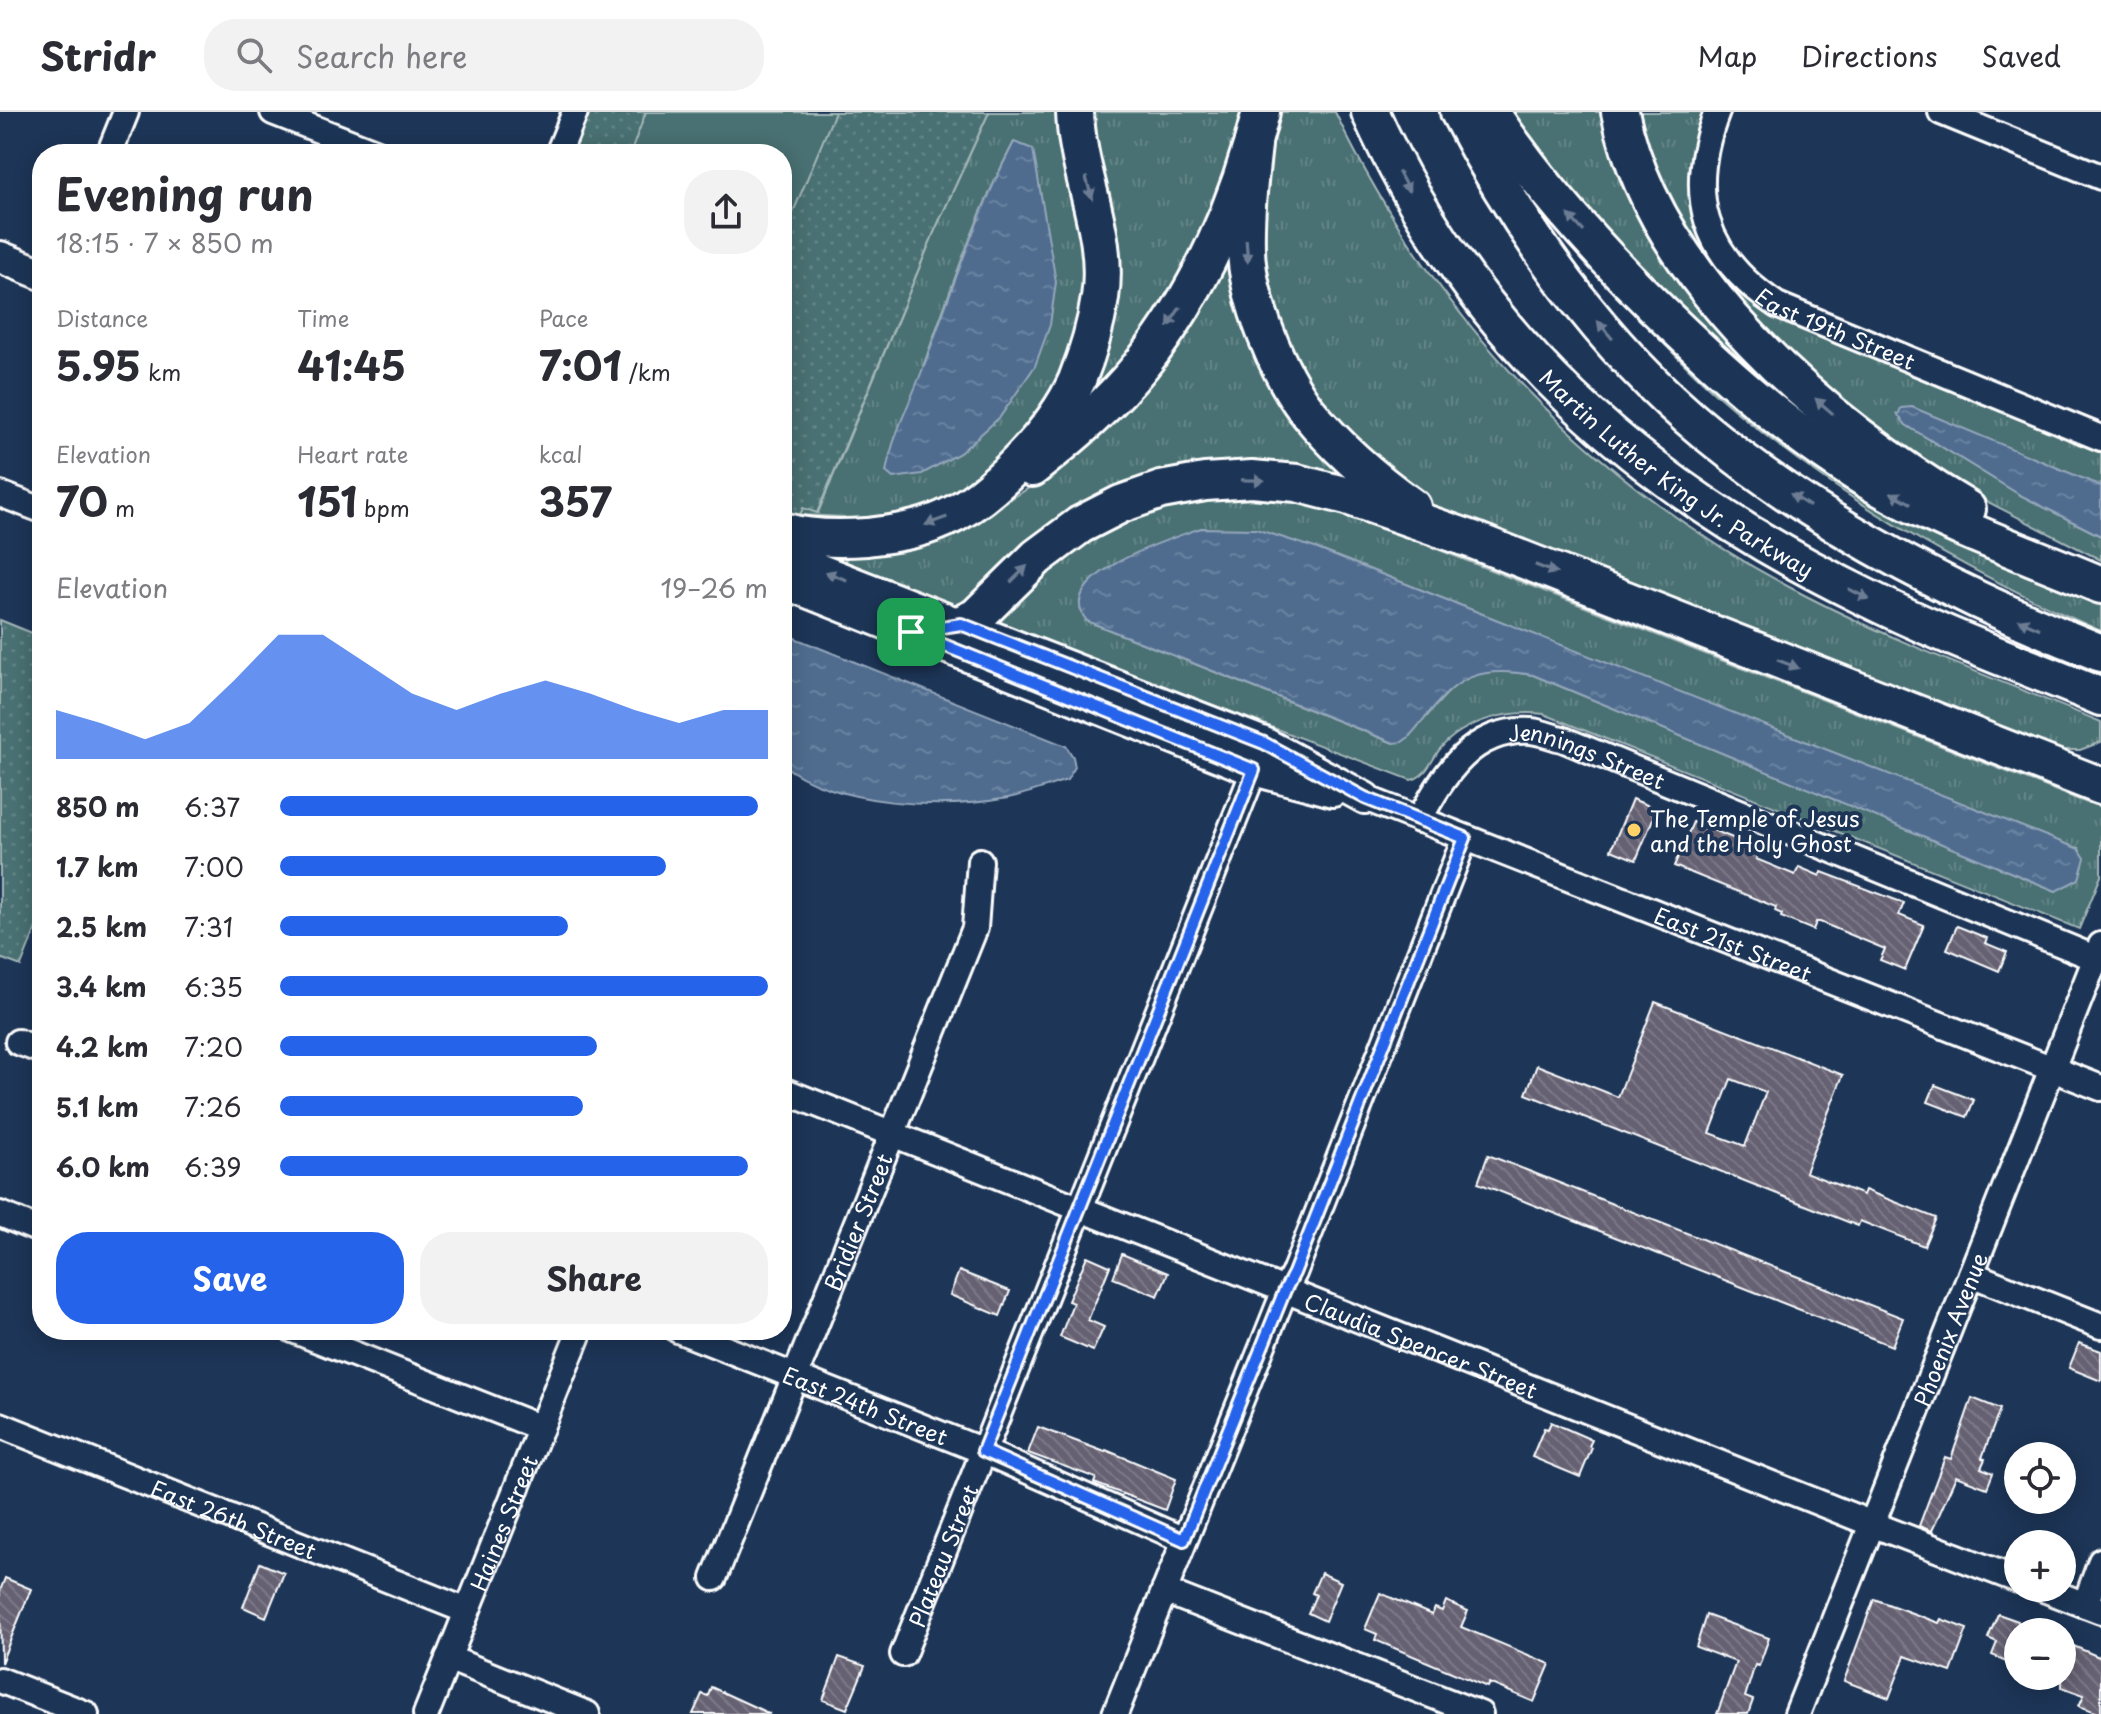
<!DOCTYPE html>
<html lang="en">
<head>
<meta charset="utf-8">
<style>
  :root { --surface:#fff; --page:#f2f2f3; --text:#2b2b33; --muted:#7c7c81; --line:#e1e1e2; --accent:#2563eb }
  body { margin:0; font-family:"Playpen Sans",sans-serif; background:var(--page); color:var(--text); height:100vh; display:flex; flex-direction:column; font-size:30px; white-space:nowrap }
  * { box-sizing:border-box; margin:0 }
  p { font-size:26px; color:var(--muted) }
  .icon { flex:none; width:44px; height:44px; fill:none; stroke:currentColor; stroke-width:2; stroke-linecap:round; stroke-linejoin:round }
  .map { position:relative; flex:1; overflow:hidden }
  .panel { position:absolute; left:32px; top:32px; width:760px; height:1196px; display:flex; flex-direction:column; background:var(--surface); border-radius:32px; box-shadow:0 4px 20px #0003 }
  .panel>* { flex:none }
  .buttons { position:absolute; left:2004px; top:1330px; display:grid; gap:16px }
  .buttons a { display:grid; place-items:center; width:72px; height:72px; border-radius:50%; background:var(--surface); box-shadow:0 4px 20px #0003; font-size:40px }
  .pin { position:absolute; display:grid; place-items:center; width:68px; height:68px; color:#fff; margin:-34px; border-radius:16px; box-shadow:0 4px 12px #0006 }
  .round { display:grid; place-items:center; flex:none; width:84px; height:84px; border-radius:32px; background:var(--page) }
  .overview { display:flex; align-items:center; justify-content:space-between; height:136px; padding:0 24px }
  h1 { font-size:44px; font-weight:700; line-height:60px }
  .metrics { display:grid; grid-template-columns:repeat(3,1fr); gap:12px; height:136px; padding:8px 24px }
  .metrics div { display:grid; align-content:center }
  .metrics b { font-size:40px; font-weight:700 }
  .metrics small { font-size:22px; font-weight:400 }
  .metrics p { font-size:22px }
  .chart { height:224px; padding:16px 24px }
  .chart p { display:flex; justify-content:space-between }
  .chart svg { width:100%; height:144px; margin-top:8px; fill:var(--accent); opacity:.7 }
  .cta { display:flex; gap:16px; margin-top:auto; padding:16px 24px }
  .cta a { flex:1; height:92px; border-radius:32px; background:var(--accent); color:#fff; font-size:32px; font-weight:700; line-height:92px; text-align:center }
  .cta a+a { background:var(--page); color:var(--text) }
  ul { padding:0 24px; list-style:none; font-size:26px }
  li { display:grid; grid-template-columns:128px 96px 1fr; align-items:center; height:60px }
  li i { height:20px; border-radius:10px; background:var(--accent) }
  header { display:flex; align-items:center; gap:48px; box-sizing:border-box; height:112px; padding:0 40px; background:var(--surface); border-bottom:2px solid var(--line) }
  header strong { font-size:38px }
  nav { display:flex; gap:44px; margin-inline-start:auto; font-size:28px }
  .search { width:560px; height:72px; background:var(--page); display:flex; align-items:center; gap:20px; box-sizing:border-box; padding:0 28px; border-radius:32px; color:var(--muted); font-size:30px }
  .map>svg:first-child { display:block }
  .grass { fill:url(#grass-tufts); stroke:#a4b7b8; stroke-width:2; fill-rule:evenodd }
  .park { fill:url(#park-dots); stroke:#a4b7b8; stroke-width:2 }
  .pitch { fill:#486f72; stroke:#a4b7b8; stroke-width:2 }
  .water { fill:url(#water-ripples); stroke:#95a7bc; stroke-width:2 }
  .building { fill:url(#building-back-hatch); stroke:#fff; stroke-width:2; fill-rule:evenodd }
  .lines { fill:none; stroke-linecap:round; stroke-linejoin:round }
  .minor-casing { stroke:#fff; stroke-width:30 }
  .major-casing { stroke:#fff; stroke-width:36 }
  .highway-casing { stroke:#fff; stroke-width:42 }
  .minor { stroke:#1d3557; stroke-width:24 }
  .major { stroke:#1d3557; stroke-width:30 }
  .highway { stroke:#1d3557; stroke-width:36 }
  .oneway { fill:#6c7c92 }
  .route-casing { stroke:#fff; stroke-width:16 }
  .route { stroke:#2563eb; stroke-width:10 }
  .poi-dot { fill:#ffd166; stroke:#1d3557; stroke-width:3 }
  .labels { text-anchor:middle; dominant-baseline:central; stroke-width:8; stroke-linejoin:round; paint-order:stroke }
  .street-label { font-size:22px; fill:#fff; stroke:#1d3557 }
  .poi-label { font-size:22px; fill:#fff; stroke:#1d3557; text-anchor:start }
</style>
</head>
<body>
<header>
<strong>Stridr</strong>
<div class="search"><svg class="icon" aria-label="search" viewBox="0 0 24 24"><circle cx="10" cy="10" r="6"/><path d="M15 15l6 6"/></svg>Search here</div>
<nav><a>Map</a><a>Directions</a><a>Saved</a></nav>
</header>
<div class="map">
<svg width="2101" height="1602" viewBox="0 0 2101 1602">
  <defs>
    <pattern id="grass-tufts" width="24" height="20" patternUnits="userSpaceOnUse" patternTransform="scale(2)"><rect width="24" height="20" fill="#486f72"/><path d="M3 7l-1-3M5 7V3M7 7l1-3M15 17l-1-3M17 17v-4M19 17l1-3" fill="none" stroke="#638587"/></pattern>
    <pattern id="park-dots" width="8" height="8" patternUnits="userSpaceOnUse" patternTransform="scale(2)"><rect width="8" height="8" fill="#486f72"/><path d="M2 2h.1M6 6h.1" fill="none" stroke="#638587" stroke-width="1.8" stroke-linecap="round"/></pattern>
    <pattern id="water-ripples" width="26" height="14" patternUnits="userSpaceOnUse" patternTransform="scale(2)"><rect width="26" height="14" fill="#4f6c8f"/><path d="M2 4q2-2 4 0t4 0M15 11q2-2 4 0t4 0" fill="none" stroke="#6982a0"/></pattern>
    <pattern id="building-back-hatch" width="6" height="6" patternUnits="userSpaceOnUse" patternTransform="scale(2)"><rect width="6" height="6" fill="#656172"/><path d="M-1 5l2 2M0 0l6 6M5-1l2 2" fill="none" stroke="#7c7987"/></pattern>
  </defs>
  <rect width="100%" height="100%" fill="#1d3557"/>
  <filter id="ink" filterUnits="userSpaceOnUse"><feTurbulence type="fractalNoise" baseFrequency=".0125" numOctaves="2"/><feDisplacementMap in="SourceGraphic" scale="16" xChannelSelector="R" yChannelSelector="G"/><feConvolveMatrix kernelMatrix="1 2 1 2 8 2 1 2 1" color-interpolation-filters="sRGB"/></filter>
  <g filter="url(#ink)">
    <g class="grass">
      <path d="M989 0H1061L1089 143 1077 242 1015 341 939 388 943 395 922 403 849 409 844 405 800 403 803 395 818 401 935 118ZM1014 30 923 255C950 179 976 102 1014 30Z"/>
      <path d="M1084 0H1248L1205 140 1087 302Z"/>
      <path d="M1271 0H1335C1434 206 1589 368 1791 476 1890 529 1997 567 2101 610V630L2080 638H2054L1762 527 1421 390 1307 283 1259 161Z"/>
      <path d="M1513 0H1608L1627 62 1848 334 1784 290 1683 205 1564 75Z"/>
      <path d="M1628 0H1704C1670 84 1695 147 1765 201L2101 339V374L1898 302 1906 313 2020 383 2101 424V448L1986 389 1859 307 1822 277 1695 142Z"/>
      <path d="M1225 145 1237 147 1352 365 1348 375 1216 360 962 497 844 449 848 445V441L965 414 1039 370Z"/>
      <path d="M1626 193 1678 240 2101 489V519C1964 459 1830 382 1717 283 1685 255 1656 223 1626 193Z"/>
      <path d="M1191 383 1301 384 2087 691 2089 686 2101 687V764L2079 817 1544 602C1509 598 1464 608 1440 637 1431 649 1427 664 1411 668L990 508 1084 423ZM1315 436 2070 734 2079 736 2056 779 1533 563C1475 553 1463 561 1427 604 1416 617 1409 625 1393 631L1087 509Z"/>
    </g>
    <g class="park">
      <path d="M584 0H989L935 118 817 401 803 396 797 410 782 406V42H568Z"/>
      <path d="M0 508 42 525V801L21 854 0 846Z"/>
    </g>
    <path class="pitch" d="M646 0H835L792 103 782 99V42H644L632 37Z"/>
    <g class="water">
      <path d="M1014 30 1033 37 1056 170 1050 213 1035 254 1000 305 960 341 922 362 893 366 886 360C893 321 911 289 925 251 952 177 977 101 1014 30Z"/>
      <path d="M1912 295 2101 374V424L2020 383 1906 313 1898 303 1901 296Z"/>
      <path d="M1201 416 1256 417 1315 436 2079 737 2085 746 2079 767 2056 779 1533 563C1462 551 1451 575 1409 625L1402 630 1394 631 1087 509C1049 464 1173 426 1201 416Z"/>
      <path d="M782 521 1066 634 1073 645 1075 655 1067 668C1048 674 1028 682 1008 686 942 698 837 695 782 652Z"/>
    </g>
    <g class="building">
      <path d="M1632 687 1657 697 1636 748 1611 738Z"/>
      <path d="M1693 710 1760 737 1756 747 1795 763 1799 755 1820 764 1822 760 1904 791 1899 803 1924 813 1905 858 1880 848 1885 837 1820 810H1816L1813 818 1781 805 1782 802 1775 799 1776 795 1674 754Z"/>
      <path d="M1957 814 1987 826 1985 831 2007 840 1999 859 1947 837Z"/>
      <path d="M1655 890 1843 963 1805 1060 1863 1083 1865 1078 1936 1106 1924 1134 1860 1109 1858 1114 1526 982 1537 953 1618 985ZM1731 967 1766 980 1745 1034 1710 1021Z"/>
      <path d="M1935 973 1974 988 1967 1005 1928 990Z"/>
      <path d="M1488 1043 1903 1206 1892 1234 1478 1071Z"/>
      <path d="M1122 1142 1168 1161 1158 1184 1113 1166Z"/>
      <path d="M1087 1144 1110 1154 1088 1208 1104 1215 1093 1239 1060 1225 1073 1191 1068 1189Z"/>
      <path d="M959 1159 1010 1179 1000 1204 950 1183Z"/>
      <path d="M2079 1231 2101 1239V1269L2069 1256Z"/>
      <path d="M1972 1286 2000 1297 1982 1346 1985 1347 1981 1356 1993 1361 1987 1376 1956 1364 1932 1419 1919 1414 1945 1345 1951 1347Z"/>
      <path d="M1551 1310 1592 1328 1589 1334 1592 1336 1580 1365 1532 1345 1544 1316 1548 1317Z"/>
      <path d="M1038 1315 1105 1340 1106 1338 1176 1367 1165 1398 1094 1371 1096 1366 1028 1341Z"/>
      <path d="M260 1451 284 1461 266 1505 243 1495Z"/>
      <path d="M1321 1461 1341 1470 1325 1509 1308 1501 1316 1483 1312 1481Z"/>
      <path d="M5 1466 31 1477 1 1551 0 1479Z"/>
      <path d="M1380 1481 1432 1503 1435 1496 1442 1499 1446 1489 1468 1499 1461 1515 1550 1552 1534 1590 1489 1571 1487 1575 1375 1528 1377 1522 1365 1517Z"/>
      <path d="M1874 1487 1939 1511 1941 1507 1967 1517 1951 1560 1905 1544 1889 1586 1844 1569Z"/>
      <path d="M1998 1502 2018 1509V1554L1992 1543 1997 1530 1988 1526Z"/>
      <path d="M1706 1503 1769 1526 1759 1554 1755 1553 1745 1585 1753 1588 1748 1602H1717L1736 1550 1696 1535Z"/>
      <path d="M2062 1529 2099 1545 2101 1542V1602L2079 1594 2084 1583 2062 1575Z"/>
      <path d="M839 1545 865 1554 847 1597 823 1588Z"/>
      <path d="M711 1575 770 1602H693L702 1582 708 1584Z"/>
    </g>
    <g class="lines">
      <defs>
        <g id="minor">
          <path d="M273 0 380 42"/>
          <path id="s1" d="M1717 0C1685 82 1703 144 1777 193L2101 326"/>
          <path d="M1941 0 2101 65"/>
          <path d="M109 42 126 0"/>
          <path d="M558 42 575 0"/>
          <path d="M0 382 42 398"/>
          <path id="s2" d="M1365 686 2101 976"/>
          <path id="s3" d="M1419 708C1444 662 1472 616 1531 619 1542 620 1552 625 1562 627L2095 846"/>
          <path d="M18 930 42 939"/>
          <path id="s4" d="M782 978 1890 1419 2018 1468"/>
          <path d="M0 1102 42 1119"/>
          <path d="M1971 1162 2101 1214"/>
          <path d="M293 1218 541 1316"/>
          <path id="s5" d="M678 1218 983 1339 1184 1428"/>
          <path id="s6" d="M0 1313 467 1499"/>
          <path id="s7" d="M714 1466 975 816 980 749"/>
          <path d="M2041 1476 2101 1499"/>
          <path d="M1164 1479 1480 1602"/>
          <path d="M2085 1493 2101 1449"/>
          <path id="s8" d="M903 1542 1261 641"/>
          <path d="M448 1546 587 1602"/>
          <path d="M0 1568 86 1602"/>
          <path id="s9" d="M426 1602 580 1218"/>
          <path d="M1115 1602 1285 1178 1294 1161 1465 726"/>
          <path id="s10" d="M1797 1602 2101 833"/>
        </g>
        <g id="major">
          <path d="M0 145 42 162"/>
          <path d="M782 443 1264 631 1365 686"/>
          <path d="M782 470 1254 658 1333 679"/>
        </g>
        <g id="highway">
          <path id="s11" d="M1370 0C1472 227 1640 375 1861 483 1938 522 2021 552 2101 585"/>
          <path d="M1459 0C1520 118 1602 235 1706 320 1823 416 1961 486 2101 541"/>
          <path d="M1490 0C1544 81 1609 152 1680 219 1745 281 1816 341 1896 384 1961 419 2033 444 2101 473"/>
          <path d="M1620 0C1654 167 1826 314 1967 397"/>
          <path d="M1253 33C1249 68 1245 102 1246 137 1247 186 1278 262 1308 300 1338 337 1374 368 1412 395"/>
          <path d="M1032 356C1071 325 1111 291 1142 252 1200 179 1239 90 1261 0"/>
          <path d="M782 419C809 427 839 427 867 425 892 422 920 418 944 407 992 386 1056 317 1077 268 1087 243 1096 213 1100 186 1110 121 1077 64 1075 0"/>
          <path d="M961 512 976 505 1037 445 1080 413 1121 392 1161 378 1205 370 1252 367 1297 371 1347 384 1473 428 2101 674"/>
        </g>
      </defs>
      <use href="#minor" class="minor-casing"/>
      <use href="#major" class="major-casing"/>
      <use href="#highway" class="highway-casing"/>
      <use href="#minor" class="minor"/>
      <use href="#major" class="major"/>
      <use href="#highway" class="highway"/>
    </g>
    <defs><path id="oneway-solid" d="M-6-.8H1V-3.2L6.5 0L1 3.2V.8H-6Z" transform="scale(2)"/></defs>
    <g class="oneway">
      <use href="#oneway-solid" transform="translate(1404 70) rotate(62)"/>
      <use href="#oneway-solid" transform="translate(1089 76) rotate(74)"/>
      <use href="#oneway-solid" transform="translate(1576 111) rotate(-132)"/>
      <use href="#oneway-solid" transform="translate(1247 139) rotate(86)"/>
      <use href="#oneway-solid" transform="translate(1174 205) rotate(123)"/>
      <use href="#oneway-solid" transform="translate(1605 218) rotate(-130)"/>
      <use href="#oneway-solid" transform="translate(1824 294) rotate(-139)"/>
      <use href="#oneway-solid" transform="translate(1253 368) rotate(1)"/>
      <use href="#oneway-solid" transform="translate(1901 386) rotate(-152)"/>
      <use href="#oneway-solid" transform="translate(1800 388) rotate(-147)"/>
      <use href="#oneway-solid" transform="translate(936 409) rotate(160)"/>
      <use href="#oneway-solid" transform="translate(1546 457) rotate(21)"/>
      <use href="#oneway-solid" transform="translate(1019 462) rotate(-45)"/>
      <use href="#oneway-solid" transform="translate(836 464) rotate(-159)"/>
      <use href="#oneway-solid" transform="translate(1859 482) rotate(26)"/>
      <use href="#oneway-solid" transform="translate(2029 512) rotate(-157)"/>
      <use href="#oneway-solid" transform="translate(1788 552) rotate(21)"/>
    </g>
  </g>
  <g class="lines" filter="url(#ink)">
    <defs>
      <path id="route" d="M961 512 1264 631 1365 686 1465 726 1294 1161 1285 1178 1184 1428 983 1339 1254 658 911 520Z"/>
    </defs>
    <use href="#route" class="route-casing"/>
    <use href="#route" class="route"/>
  </g>
  <circle class="poi-dot" cx="1634" cy="718" r="8"/>
  <g class="labels">
    <g class="street-label">
      <text stroke="none"><textPath href="#s1" startOffset="286">East 19th Street</textPath></text>
      <text stroke="none"><textPath href="#s11" startOffset="482">Martin Luther King Jr. Parkway</textPath></text>
      <text stroke="none"><textPath href="#s3" startOffset="212">Jennings Street</textPath></text>
      <text stroke="none"><textPath href="#s2" startOffset="396">East 21st Street</textPath></text>
      <text stroke="none"><textPath href="#s7" startOffset="384">Bridier Street</textPath></text>
      <text stroke="none"><textPath href="#s10" startOffset="414">Phoenix Avenue</textPath></text>
      <text stroke="none"><textPath href="#s4" startOffset="688">Claudia Spencer Street</textPath></text>
      <text stroke="none"><textPath href="#s5" startOffset="202">East 24th Street</textPath></text>
      <text stroke="none"><textPath href="#s6" startOffset="252">East 26th Street</textPath></text>
      <text stroke="none"><textPath href="#s9" startOffset="206">Haines Street</textPath></text>
      <text stroke="none"><textPath href="#s8" startOffset="106">Plateau Street</textPath></text>
    </g>
    <g class="poi-label">
      <text x="1650" y="705">The Temple of Jesus<tspan x="1650" dy="25">and the Holy Ghost</tspan></text>
    </g>
  </g>
</svg>
<div class="buttons">
<a><svg class="icon" aria-label="locate" viewBox="0 0 24 24"><circle cx="12" cy="12" r="6"/><path d="M12 2v4M12 18v4M2 12h4M18 12h4"/></svg></a>
<a>+</a>
<a>−</a>
</div>
<div class="pin" style="left:911px;top:520px;background:#1e9e55"><svg class="icon" aria-label="arrive" viewBox="0 0 24 24"><path d="M6 21V4h12l-3 4 3 4H6"/></svg></div>
<section class="panel">
<div class="overview"><div><h1>Evening run</h1><p>18:15 · 7 × 850 m</p></div><a class="round"><svg class="icon" aria-label="share" viewBox="0 0 24 24"><path d="M12 15V3M7 8l5-5 5 5M5 13v7h14v-7"/></svg></a></div>
<div class="metrics">
<div><p>Distance</p><b>5.95<small> km</small></b></div>
<div><p>Time</p><b>41:45</b></div>
<div><p>Pace</p><b>7:01<small> /km</small></b></div>
</div>
<div class="metrics">
<div><p>Elevation</p><b>70<small> m</small></b></div>
<div><p>Heart rate</p><b>151<small> bpm</small></b></div>
<div><p>kcal</p><b>357</b></div>
</div>
<div class="chart"><p><span>Elevation</span>19–26 m</p>
<svg viewBox="0 0 160 44" preserveAspectRatio="none"><path d="M0 44V29L10 33L20 38L30 33L40 20L50 6L60 6L70 15L80 24L90 29L100 24L110 20L120 24L130 29L140 33L150 29L160 29V44z"/></svg>
</div>
<ul>
<li><b>850 m</b>6:37<i style="width:98%"></i></li>
<li><b>1.7 km</b>7:00<i style="width:79%"></i></li>
<li><b>2.5 km</b>7:31<i style="width:59%"></i></li>
<li><b>3.4 km</b>6:35<i style="width:100%"></i></li>
<li><b>4.2 km</b>7:20<i style="width:65%"></i></li>
<li><b>5.1 km</b>7:26<i style="width:62%"></i></li>
<li><b>6.0 km</b>6:39<i style="width:96%"></i></li>
</ul>
<div class="cta"><a>Save</a><a>Share</a></div>
</section>
</div>
</body>
</html>
